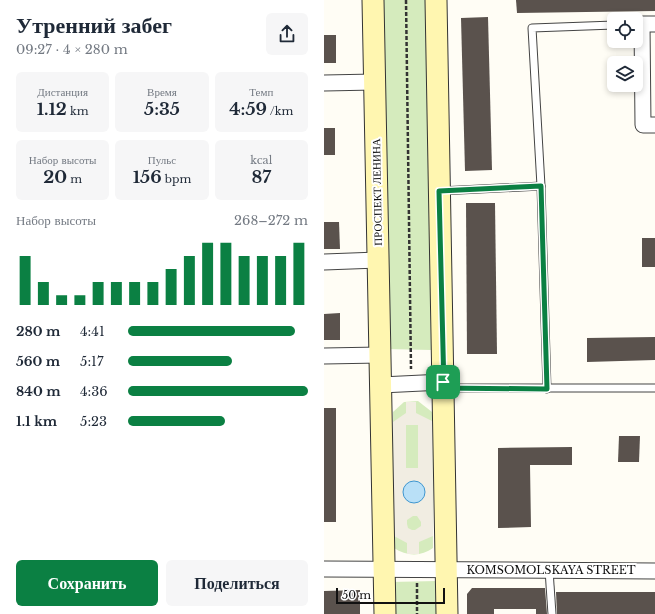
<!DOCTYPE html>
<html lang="ru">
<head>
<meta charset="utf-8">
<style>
  :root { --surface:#fff; --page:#f6f6f7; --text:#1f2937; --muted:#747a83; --accent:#0b8043 }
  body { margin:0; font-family:"Libre Baskerville",serif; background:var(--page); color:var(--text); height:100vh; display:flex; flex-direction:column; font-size:15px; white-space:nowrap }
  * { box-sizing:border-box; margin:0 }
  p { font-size:13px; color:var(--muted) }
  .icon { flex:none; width:22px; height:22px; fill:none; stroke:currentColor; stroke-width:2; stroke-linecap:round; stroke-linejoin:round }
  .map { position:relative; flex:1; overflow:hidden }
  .details { display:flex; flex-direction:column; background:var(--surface); width:324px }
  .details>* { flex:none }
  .fabs { position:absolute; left:283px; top:12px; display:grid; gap:8px }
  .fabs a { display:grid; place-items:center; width:36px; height:36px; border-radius:6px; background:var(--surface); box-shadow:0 2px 6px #0003; font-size:20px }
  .scale { position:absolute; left:12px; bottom:10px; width:109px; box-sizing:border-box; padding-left:4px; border:2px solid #111; border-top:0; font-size:11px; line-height:14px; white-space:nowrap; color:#111; -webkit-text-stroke:3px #fff; paint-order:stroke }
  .pin { position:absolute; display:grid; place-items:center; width:34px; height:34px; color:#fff; margin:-17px; border-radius:8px; box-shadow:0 2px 6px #0006 }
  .round { display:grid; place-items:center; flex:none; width:42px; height:42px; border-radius:6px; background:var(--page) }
  .headline { display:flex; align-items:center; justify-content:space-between; height:68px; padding:0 16px }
  h1 { font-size:22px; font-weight:700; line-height:30px }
  .stats { display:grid; grid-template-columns:repeat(3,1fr); gap:6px; height:68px; padding:4px 16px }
  .stats div { display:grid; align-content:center; border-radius:6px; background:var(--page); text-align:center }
  .stats b { font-size:17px; font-weight:700 }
  .stats small { font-size:11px; font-weight:400 }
  .stats p { font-size:11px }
  .chart { height:112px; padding:8px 16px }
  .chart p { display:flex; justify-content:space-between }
  .chart svg { width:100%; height:72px; margin-top:4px; stroke:var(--accent); stroke-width:6 }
  .primary-button { display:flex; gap:8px; margin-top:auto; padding:8px 16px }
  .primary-button a { flex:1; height:46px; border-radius:6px; background:var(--accent); color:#fff; font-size:16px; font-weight:700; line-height:46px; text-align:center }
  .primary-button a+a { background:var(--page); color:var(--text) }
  ul { padding:0 16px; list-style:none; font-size:13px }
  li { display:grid; grid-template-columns:64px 48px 1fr; align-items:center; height:30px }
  li i { height:10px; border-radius:5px; background:var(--accent) }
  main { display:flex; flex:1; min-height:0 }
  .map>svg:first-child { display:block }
  .green { fill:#d5ebbd }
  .plaza { fill:#f1ede2; fill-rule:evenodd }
  .water { fill:#b9e0f7; stroke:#3f96cf }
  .building { fill:#5a524d }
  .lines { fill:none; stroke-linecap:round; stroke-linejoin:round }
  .lane-casing { stroke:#444; stroke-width:9 }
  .street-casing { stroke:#444; stroke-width:17 }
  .secondary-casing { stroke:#333; stroke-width:23 }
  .path { stroke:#333; stroke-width:2.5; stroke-dasharray:4 2; stroke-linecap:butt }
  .lane { stroke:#fff; stroke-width:7 }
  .street { stroke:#fff; stroke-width:15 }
  .secondary { stroke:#fff6b0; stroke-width:21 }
  .route-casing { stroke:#fff; stroke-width:8 }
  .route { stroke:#0b8043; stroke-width:5 }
  .labels { text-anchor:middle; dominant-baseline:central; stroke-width:4; stroke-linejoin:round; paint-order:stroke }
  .street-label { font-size:11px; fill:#111; stroke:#fff }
</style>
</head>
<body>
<main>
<section class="details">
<div class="headline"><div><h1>Утренний забег</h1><p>09:27 · 4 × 280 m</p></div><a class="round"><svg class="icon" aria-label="share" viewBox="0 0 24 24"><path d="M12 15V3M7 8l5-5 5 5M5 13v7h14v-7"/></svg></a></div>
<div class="stats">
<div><p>Дистанция</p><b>1.12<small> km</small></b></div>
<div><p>Время</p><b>5:35</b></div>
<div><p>Темп</p><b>4:59<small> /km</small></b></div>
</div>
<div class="stats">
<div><p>Набор высоты</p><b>20<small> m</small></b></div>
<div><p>Пульс</p><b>156<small> bpm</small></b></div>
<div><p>kcal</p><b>87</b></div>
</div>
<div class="chart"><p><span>Набор высоты</span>268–272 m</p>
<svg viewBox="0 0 160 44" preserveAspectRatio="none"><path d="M5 44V14M15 44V30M25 44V38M35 44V38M45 44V30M55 44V30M65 44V30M75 44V30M85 44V22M95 44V14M105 44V6M115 44V6M125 44V14M135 44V14M145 44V14M155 44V6"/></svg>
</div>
<ul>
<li><b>280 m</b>4:41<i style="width:93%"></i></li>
<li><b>560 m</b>5:17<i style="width:58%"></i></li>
<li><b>840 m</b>4:36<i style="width:100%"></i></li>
<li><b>1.1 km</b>5:23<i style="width:54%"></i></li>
</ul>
<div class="primary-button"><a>Сохранить</a><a>Поделиться</a></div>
</section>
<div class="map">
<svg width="331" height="614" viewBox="0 0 331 614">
  <rect width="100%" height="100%" fill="#fffdf5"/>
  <g class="green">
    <path d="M58 0H103L107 350 62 349Z"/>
    <path d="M94 401 108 412 109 548C97 557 82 556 70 548L69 412 80 402Z"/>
    <path d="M113 581 114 614H66V582Z"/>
  </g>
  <path class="plaza" d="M82 402H92V413L108 421 109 536 95 542V554H83V543L70 536 69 422 82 413ZM82 425H94V468H82ZM89 516H93L97 522V526L91 530H88L84 528 83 524V520Z"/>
  <circle class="water" cx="90" cy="492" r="11"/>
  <g class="building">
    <path d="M192 0H331V11L193 13Z"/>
    <path d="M164 17 168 170 141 171 137 18Z"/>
    <rect x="0" y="35" width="12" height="28"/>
    <rect x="0" y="128" width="11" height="27"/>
    <path d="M142 203H171L173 354H143Z"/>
    <path d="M0 222H15L16 249H0Z"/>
    <rect x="318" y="238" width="13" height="29"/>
    <path d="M16 313V340H0V314Z"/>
    <path d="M331 337V360L263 362V338Z"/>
    <rect x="0" y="408" width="12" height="114"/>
    <path d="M295 436H316L315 462H294Z"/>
    <path d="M248 447V465H206L207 527 174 528V448Z"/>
    <path d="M148 588H221L223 614H212V609H170V614H143V594Z"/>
    <path d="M36 590V614H0V591Z"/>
    <path d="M232 592H331V614H233Z"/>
  </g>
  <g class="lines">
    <defs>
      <g id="lane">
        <path d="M217 186 208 28 290 25"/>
        <path d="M116 191 217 186 223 389"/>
        <path d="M120 388H331"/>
        <path d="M225 570 228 614"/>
      </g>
      <g id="street">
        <path d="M331 24H318L319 125H331"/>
        <path d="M0 83 51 82"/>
        <path d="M0 262 54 260"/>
        <path d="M0 356 56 355"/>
        <path d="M57 385 119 382"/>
        <path d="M0 569 331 571"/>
      </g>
      <g id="secondary">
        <path d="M49 0 61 614"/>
        <path d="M112 0 123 614"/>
      </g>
    </defs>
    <use href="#lane" class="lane-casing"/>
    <use href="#street" class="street-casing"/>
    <use href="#secondary" class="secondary-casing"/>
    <g class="path">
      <path d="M82 0 87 369"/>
      <path d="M93 583V614"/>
    </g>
    <use href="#lane" class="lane"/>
    <use href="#street" class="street"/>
    <use href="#secondary" class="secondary"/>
  </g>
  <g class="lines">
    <defs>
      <path id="route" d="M217 186 223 389 120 388 115 191Z"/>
    </defs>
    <use href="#route" class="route-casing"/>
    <use href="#route" class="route"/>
  </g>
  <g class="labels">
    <g class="street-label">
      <text transform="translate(53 192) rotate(-91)">ПРОСПЕКТ ЛЕНИНА</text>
      <text x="227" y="570">KOMSOMOLSKAYA STREET</text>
    </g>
  </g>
</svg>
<div class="fabs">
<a><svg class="icon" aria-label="locate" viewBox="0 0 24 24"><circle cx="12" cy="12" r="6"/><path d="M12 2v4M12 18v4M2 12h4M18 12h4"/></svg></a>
<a><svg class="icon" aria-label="layers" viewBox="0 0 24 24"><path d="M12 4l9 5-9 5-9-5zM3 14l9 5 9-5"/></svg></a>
</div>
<div class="scale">50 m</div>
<div class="pin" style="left:119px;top:382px;background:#1e9e55"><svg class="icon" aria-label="arrive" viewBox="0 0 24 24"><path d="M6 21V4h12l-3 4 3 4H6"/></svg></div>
</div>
</main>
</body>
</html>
